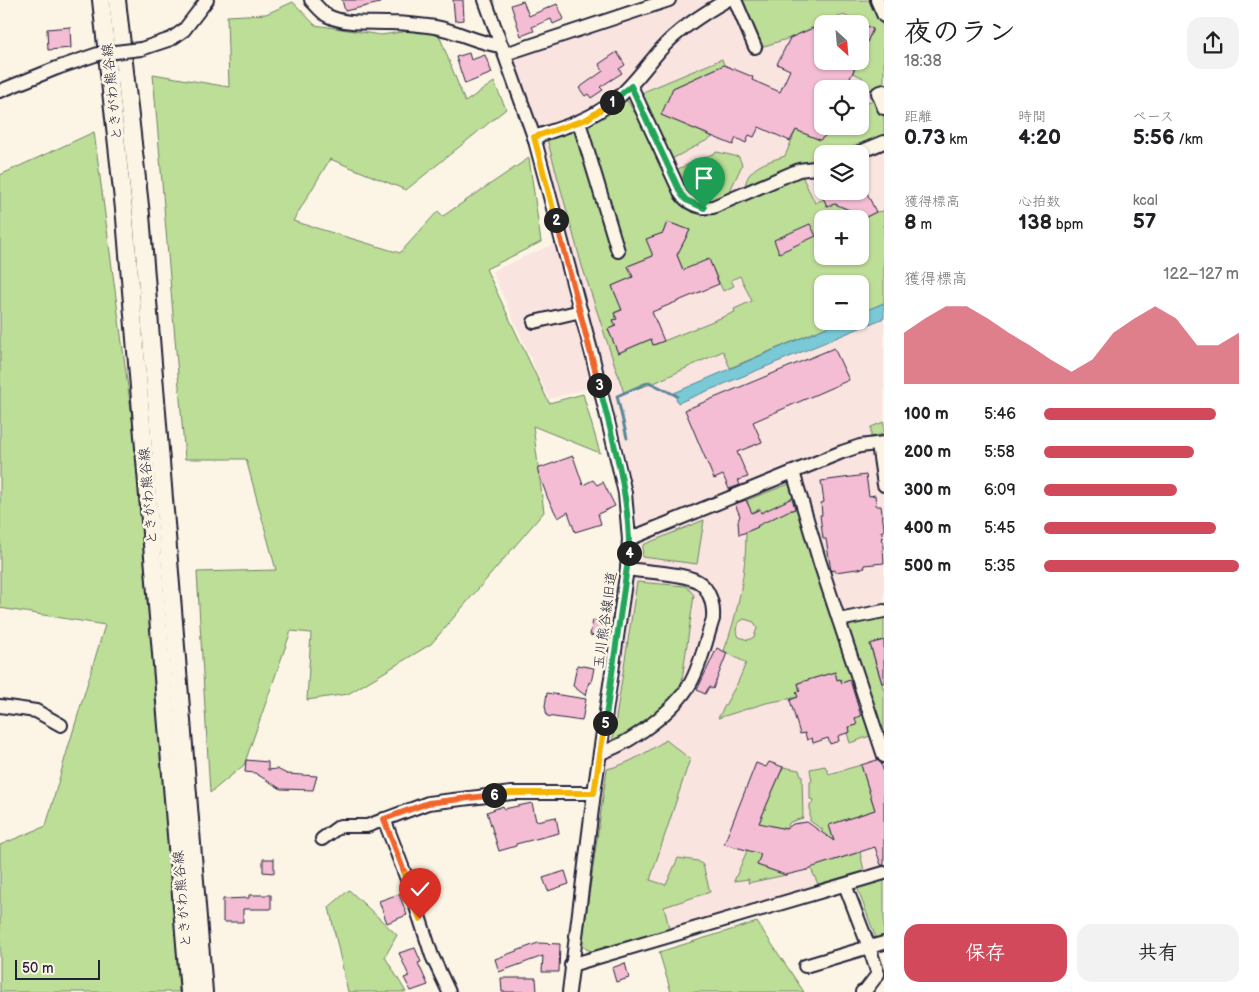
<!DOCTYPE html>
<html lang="ja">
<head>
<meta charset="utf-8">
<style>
  :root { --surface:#fff; --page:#f2f2f2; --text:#202124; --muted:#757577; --accent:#d1495b }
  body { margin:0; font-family:"Balsamiq Sans","Klee One",sans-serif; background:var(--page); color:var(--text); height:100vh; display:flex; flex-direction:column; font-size:19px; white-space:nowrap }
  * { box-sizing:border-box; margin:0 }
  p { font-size:16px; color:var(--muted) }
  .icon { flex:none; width:28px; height:28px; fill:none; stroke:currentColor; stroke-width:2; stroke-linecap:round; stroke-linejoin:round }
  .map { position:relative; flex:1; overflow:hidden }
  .side { display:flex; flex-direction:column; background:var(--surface); width:375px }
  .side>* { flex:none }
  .needle { width:32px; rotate:154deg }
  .buttons { position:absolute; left:814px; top:15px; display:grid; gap:10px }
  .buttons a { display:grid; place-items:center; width:55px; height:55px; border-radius:10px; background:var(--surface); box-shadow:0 1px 4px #0004; font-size:25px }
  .scale { position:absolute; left:15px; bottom:12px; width:85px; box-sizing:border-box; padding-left:5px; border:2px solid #22223b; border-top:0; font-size:14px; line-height:18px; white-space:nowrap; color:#22223b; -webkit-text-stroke:4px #fcf5e5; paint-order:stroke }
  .pin { position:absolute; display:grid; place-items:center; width:42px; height:42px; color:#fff; margin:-51px -21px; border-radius:50% 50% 50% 0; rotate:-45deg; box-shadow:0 0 5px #0007 }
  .pin .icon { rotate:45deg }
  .km { position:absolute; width:25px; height:25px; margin:-12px; border-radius:50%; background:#222; color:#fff; font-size:14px; line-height:25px; text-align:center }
  .round { display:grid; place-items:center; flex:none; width:52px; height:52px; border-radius:15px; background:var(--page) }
  .head { display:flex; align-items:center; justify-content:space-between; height:85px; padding:0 20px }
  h1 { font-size:28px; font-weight:600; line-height:38px }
  .figures { display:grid; grid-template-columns:repeat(3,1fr); gap:8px; height:85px; padding:5px 20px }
  .figures div { display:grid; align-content:center }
  .figures b { font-size:21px; font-weight:600 }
  .figures small { font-size:14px; font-weight:400 }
  .figures p { font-size:14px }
  .chart { height:140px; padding:10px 20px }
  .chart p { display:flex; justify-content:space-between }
  .chart svg { width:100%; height:90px; margin-top:5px; fill:var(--accent); opacity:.7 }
  .primary-button { display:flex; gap:10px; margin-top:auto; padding:10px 20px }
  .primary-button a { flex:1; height:58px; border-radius:15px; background:var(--accent); color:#fff; font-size:20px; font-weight:600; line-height:58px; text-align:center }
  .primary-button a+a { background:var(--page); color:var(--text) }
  ul { padding:0 20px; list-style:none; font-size:16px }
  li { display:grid; grid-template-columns:80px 60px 1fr; align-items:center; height:38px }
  li i { height:12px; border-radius:6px; background:var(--accent) }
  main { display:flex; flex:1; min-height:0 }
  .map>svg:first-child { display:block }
  .built { fill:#fae4e0; fill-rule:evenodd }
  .green { fill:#bdde97; stroke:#708069; fill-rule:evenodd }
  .water { fill:#7ac9d6; stroke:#578698 }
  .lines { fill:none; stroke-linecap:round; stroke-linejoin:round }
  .stream { stroke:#578698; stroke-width:3 }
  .building { fill:#f4bdd4; stroke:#22223b }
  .minor-casing { stroke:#22223b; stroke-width:16 }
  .major-casing { stroke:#22223b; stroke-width:20 }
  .minor { stroke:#fcf5e5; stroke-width:12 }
  .major { stroke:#fcf5e5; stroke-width:16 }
  .minor-bridge-casing { stroke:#22223b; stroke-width:16; stroke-linecap:butt }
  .minor-bridge { stroke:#fcf5e5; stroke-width:12 }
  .split-1-casing { stroke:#fff; stroke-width:10 }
  .split-2-casing { stroke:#fff; stroke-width:10 }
  .split-3-casing { stroke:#fff; stroke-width:10 }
  .split-4-casing { stroke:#fff; stroke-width:10 }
  .split-5-casing { stroke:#fff; stroke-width:10 }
  .split-6-casing { stroke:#fff; stroke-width:10 }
  .split-7-casing { stroke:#fff; stroke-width:10 }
  .split-8-casing { stroke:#fff; stroke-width:10 }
  .split-1 { stroke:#22a559; stroke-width:6 }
  .split-2 { stroke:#f5b400; stroke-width:6 }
  .split-3 { stroke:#f0652b; stroke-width:6 }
  .split-4 { stroke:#22a559; stroke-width:6 }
  .split-5 { stroke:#22a559; stroke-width:6 }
  .split-6 { stroke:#f5b400; stroke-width:6 }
  .split-7 { stroke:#f0652b; stroke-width:6 }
  .split-8 { stroke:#f5b400; stroke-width:6 }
  .labels { text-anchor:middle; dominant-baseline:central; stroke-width:5; stroke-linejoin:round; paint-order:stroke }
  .street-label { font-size:14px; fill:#22223b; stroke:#fcf5e5 }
</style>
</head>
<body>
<main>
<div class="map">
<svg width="884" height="992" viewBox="0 0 884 992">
  <rect width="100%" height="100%" fill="#fcf5e5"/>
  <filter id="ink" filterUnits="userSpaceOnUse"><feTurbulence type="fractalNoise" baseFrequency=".02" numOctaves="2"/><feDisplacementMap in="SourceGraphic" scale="10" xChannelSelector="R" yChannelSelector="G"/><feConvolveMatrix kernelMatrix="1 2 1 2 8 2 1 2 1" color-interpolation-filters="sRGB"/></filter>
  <g filter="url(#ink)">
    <path class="built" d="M656 0H884V870L597 953 586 949 582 944 608 744 632 583 635 542V518L630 482 605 384 549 399 492 271 563 240 500 50 553 31ZM822 24H860V61H822ZM822 89H860V126H822ZM822 154H860V191H822ZM822 219H860V256H822ZM822 284H860V321H822Z"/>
    <g class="green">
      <path d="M740 0H872L884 29V84L868 91 862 77 853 73 858 61H860V57L873 29 843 15 790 38 761 47Z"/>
      <path d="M293 2 315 25 381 35 436 27 465 102 494 82 506 109 406 190 330 159 293 221 400 253 438 211 443 216 529 158 541 242 486 269 549 403 583 394 600 453 533 426 544 512 431 644 348 694 307 700 311 633 291 631 244 765 210 793 197 572 276 570 246 459H185L153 74 229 87 227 16 266 14Z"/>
      <path d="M722 59 724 65 673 88 662 115 713 137 668 161 636 95Z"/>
      <path d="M627 100 641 123 676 198 704 217 715 209 801 174 815 203 824 199 827 206 835 204 866 217 876 212 884 211V303L860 313V284H822V321H841L730 368 723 351 654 383 624 393 582 266 547 139 571 129 578 135C596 125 608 106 627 100ZM822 219H860V256H822ZM667 222 690 230 677 255 683 270 709 260 723 291 734 286 731 280 740 276 752 301 734 309 735 312 654 345 651 339 618 353 608 329 616 326 613 320 617 319 614 313 622 309 612 286 633 277 628 266 653 256 647 239 663 233Z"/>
      <path d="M873 100 877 102 884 118V137L847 154H822V164L745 190C745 167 767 162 785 156L796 130 820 140 825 136 829 129 827 126H860V105Z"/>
      <path d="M94 132 140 478 169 832 179 992H0V845L46 826 65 758 105 625 0 608V175Z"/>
      <path d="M717 152 739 157 742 165 729 193 704 205 690 200 673 171Z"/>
      <path d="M884 422V434L871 437V427Z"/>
      <path d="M789 484 796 487 815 569 873 735 850 743 847 733 850 732 849 727 857 725 855 718 861 715 850 680 842 683 840 679 837 680 835 672 798 683 800 691 796 692 798 697 766 703 718 718 738 682 746 663 724 651C738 613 746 573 746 532L758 527 756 522 761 513 759 509 751 513 747 500ZM793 498 797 508 788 512 784 502ZM744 619 754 622 757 628 754 637 748 640 739 637 736 630 738 623Z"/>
      <path d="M704 520 697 564 642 557 643 545Z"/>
      <path d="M637 582 686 586 694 595 681 687 672 700 656 716 612 744Z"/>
      <path d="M884 617V640L870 645 884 691V740L847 626Z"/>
      <path d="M666 740 690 759 650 880 666 885 678 858 698 861 703 865 710 892 664 907 670 932 597 953 586 949 582 944 607 769C629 764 647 752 666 740Z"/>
      <path d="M861 765 875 810 829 825 834 842 818 865 860 852 864 871 818 884 811 869 813 866 807 841 823 830 810 821V804H812L813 800 810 799V782L812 781 810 769 825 766 829 774Z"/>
      <path d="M783 767 799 770 802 777 803 818 790 822 786 829 772 826 757 865 786 875 748 883 749 879 734 881Z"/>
      <path d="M884 878V939L877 941 858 890 859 886Z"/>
      <path d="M349 890 397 935 385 957 406 992H348L329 907Z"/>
      <path d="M757 922 804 992H671L659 952Z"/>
    </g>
    <path class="water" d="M884 303V318L678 403 674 393 841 321H860V313Z"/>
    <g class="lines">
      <path class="stream" d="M627 438 617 396 649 382 677 396"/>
    </g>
    <g class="building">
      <path d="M342 0H380V3L345 11Z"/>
      <path d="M453 0H463L464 20 455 21Z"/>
      <path d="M523 1 529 16 557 4 564 19 553 24 551 19 532 27 534 31 521 36 511 5Z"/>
      <path d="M860 23 873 29 860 57Z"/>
      <path d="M822 24V61H858L845 89H822V126H830L825 136 820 140 796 130 790 141 759 127 754 137 749 135 746 143 736 138 733 145 661 115 673 88 724 65 753 77 752 80 780 92 790 70 777 64 790 38Z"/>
      <path d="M70 27 71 48 48 50 47 29Z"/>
      <path d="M617 52 625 65 619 69 622 73 600 87 603 90 591 98 588 94 585 96 579 88 603 71 599 64Z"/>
      <path d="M469 53 471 60 485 55 492 73 465 84 456 57Z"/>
      <path d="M820 191H866L876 212 866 217 835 204 827 206Z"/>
      <path d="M667 222 690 230 677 255 683 270 709 259 719 284 652 312 664 341 653 345 651 339 618 353 608 329 616 326 613 320 617 319 614 313 622 310 612 286 633 277 628 266 653 256 646 239 663 233Z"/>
      <path d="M810 224 816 236 779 253 774 240Z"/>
      <path d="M834 348 849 380 753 422 762 442 737 452 748 477 738 480 740 485 729 489 723 475 714 479 685 410Z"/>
      <path d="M573 456 583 485 593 480 597 485 603 482 615 506 598 514 601 524 575 532 568 512 558 518 548 499 537 469Z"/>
      <path d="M866 475 869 496 875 495 876 506H881L884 528V531H882L884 563 864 565 865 568 835 572V570L831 571 826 539H823L820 515H822L821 503 824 502 821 481Z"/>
      <path d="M792 498 795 509 788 511 757 526 758 527 739 535 738 521 740 516 735 504 746 500 752 513 760 509 761 513Z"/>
      <path d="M593 620 608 623 605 638 590 635Z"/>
      <path d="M884 640V683H882L870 644Z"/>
      <path d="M717 648 727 653 713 689 709 687 705 694 697 690Z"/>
      <path d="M577 665 594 668 591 683 589 682 586 696 573 686Z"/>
      <path d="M835 672 837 680 840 679 842 683 850 680 861 716 855 718 857 725 849 727 850 732 838 736 839 741 830 744 828 738 813 743 812 738 807 740 805 733 800 734 790 700 798 697 796 692 800 691 798 683Z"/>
      <path d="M547 693 586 699 582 721 547 716 545 706Z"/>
      <path d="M246 760 268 762V770L277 769 287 774 317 776 313 790 281 789 255 773 245 772Z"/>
      <path d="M877 760 881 763 884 773V865H881L875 847 813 867 811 869 786 875 757 865 761 854 724 844 756 763 766 767 769 762 783 767 759 823 786 829 793 824 807 822 834 841 829 825 875 810 861 765Z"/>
      <path d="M532 803 536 821 556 817 559 833 516 844V846L499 851 487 812 503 806 504 809Z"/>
      <path d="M263 859H274V873L263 872Z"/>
      <path d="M565 871 569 884 548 891 543 878Z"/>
      <path d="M399 894 407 915 387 923 379 901Z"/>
      <path d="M249 895H271V909H243V922H223V899L249 898Z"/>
      <path d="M538 943 560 944 559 972H542L543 956 499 972 495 959Z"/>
      <path d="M415 948 421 962 418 963 428 985 411 991 404 978 409 976 399 953Z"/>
      <path d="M625 963 629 978 616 982 612 968Z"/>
      <path d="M501 978H536L537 992H502Z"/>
    </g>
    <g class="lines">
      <defs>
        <g id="minor">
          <path d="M311 0C316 5 322 13 328 16 346 25 369 22 389 23 404 23 420 25 435 27 458 31 479 44 502 46"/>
          <path d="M485 0 534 137 592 354 625 493 629 539 627 569 594 793 569 992"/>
          <path d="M735 0 755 47"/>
          <path d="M877 0 884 16"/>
          <path d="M141 49 171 39 184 30 207 0"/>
          <path d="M505 54 669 0"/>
          <path d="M631 86 681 194C689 205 700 208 713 207L799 170 822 167"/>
          <path d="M0 91 57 68"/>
          <path d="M884 91 878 93 884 108"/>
          <path d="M579 122 618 251"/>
          <path d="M534 137C564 127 588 121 614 101 633 86 646 66 662 48 680 28 704 13 727 0"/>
          <path d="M855 154 884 142"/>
          <path d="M534 322 581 311"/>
          <path d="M878 444 884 485"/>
          <path d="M793 472 820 563 884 756"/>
          <path d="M629 539 842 452 860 446 884 443"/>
          <path d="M839 620 884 611"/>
          <path d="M0 706 36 711 61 725"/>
          <path d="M600 753C630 744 674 711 690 684 701 665 706 640 713 619 714 606 710 588 697 581 682 573 646 572 627 569"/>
          <path d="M384 819 408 882 432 956 449 992"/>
          <path d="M322 839 340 826H367L428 803 512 793H594"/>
          <path d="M571 965 884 873"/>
          <path d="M805 966 869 947 845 885"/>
          <path d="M862 992 865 991 878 974 869 947 884 943"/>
        </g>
        <g id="major">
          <path d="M101 0 125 218 189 992"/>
          <path d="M117 0 141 215 204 992"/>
        </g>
      </defs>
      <use href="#minor" class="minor-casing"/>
      <use href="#major" class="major-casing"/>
      <use href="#minor" class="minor"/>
      <use href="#major" class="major"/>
      <defs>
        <path id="minor-bridge" d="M57 68 98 54 141 49"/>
      </defs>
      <use href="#minor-bridge" class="minor-bridge-casing"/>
      <use href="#minor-bridge" class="minor-bridge"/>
    </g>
  </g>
  <g class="lines" filter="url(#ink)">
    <defs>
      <path id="split-1" d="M612 102 631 86 681 194 686 200 704 208"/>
      <path id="split-2" d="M556 220 534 137 587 119 612 102"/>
      <path id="split-3" d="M556 220 599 385"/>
      <path id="split-4" d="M599 385C613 440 630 496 629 553"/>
      <path id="split-5" d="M605 723 629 553"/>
      <path id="split-6" d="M494 795 512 793H594L605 723"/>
      <path id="split-7" d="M405 874 384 819 428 803 494 795"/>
      <path id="split-8" d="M405 874 420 919"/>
    </defs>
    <use href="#split-1" class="split-1-casing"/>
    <use href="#split-2" class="split-2-casing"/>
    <use href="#split-3" class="split-3-casing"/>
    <use href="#split-4" class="split-4-casing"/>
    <use href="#split-5" class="split-5-casing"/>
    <use href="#split-6" class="split-6-casing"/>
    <use href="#split-7" class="split-7-casing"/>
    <use href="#split-8" class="split-8-casing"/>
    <use href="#split-1" class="split-1"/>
    <use href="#split-2" class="split-2"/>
    <use href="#split-3" class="split-3"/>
    <use href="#split-4" class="split-4"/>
    <use href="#split-5" class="split-5"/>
    <use href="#split-6" class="split-6"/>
    <use href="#split-7" class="split-7"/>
    <use href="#split-8" class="split-8"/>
  </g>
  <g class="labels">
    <g class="street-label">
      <text transform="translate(112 92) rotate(-96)">ときがわ熊谷線</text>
      <text transform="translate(148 496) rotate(-95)">ときがわ熊谷線</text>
      <text transform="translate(605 620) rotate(-82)">玉川熊谷線旧道</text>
      <text transform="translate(182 899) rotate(-95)">ときがわ熊谷線</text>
    </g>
  </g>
</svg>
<div class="buttons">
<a><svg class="needle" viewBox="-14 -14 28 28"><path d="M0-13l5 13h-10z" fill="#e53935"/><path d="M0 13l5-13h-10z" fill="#757577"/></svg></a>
<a><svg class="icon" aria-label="locate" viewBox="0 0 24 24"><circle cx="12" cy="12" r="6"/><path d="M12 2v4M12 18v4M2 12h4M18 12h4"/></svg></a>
<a><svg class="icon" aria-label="layers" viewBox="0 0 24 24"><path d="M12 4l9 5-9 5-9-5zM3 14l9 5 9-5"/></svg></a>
<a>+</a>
<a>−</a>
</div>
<div class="scale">50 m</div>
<div class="pin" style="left:704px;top:208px;background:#1e9e55"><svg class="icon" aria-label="arrive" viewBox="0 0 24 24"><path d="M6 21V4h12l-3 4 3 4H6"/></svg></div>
<div class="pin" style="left:420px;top:919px;background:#d93025"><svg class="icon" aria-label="check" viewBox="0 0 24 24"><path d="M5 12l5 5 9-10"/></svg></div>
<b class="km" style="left:612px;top:102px">1</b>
<b class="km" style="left:556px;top:220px">2</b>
<b class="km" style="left:599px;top:385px">3</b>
<b class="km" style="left:629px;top:553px">4</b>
<b class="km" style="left:605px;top:723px">5</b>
<b class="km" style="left:494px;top:795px">6</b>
</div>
<section class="side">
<div class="head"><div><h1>夜のラン</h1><p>18:38</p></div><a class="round"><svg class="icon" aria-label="share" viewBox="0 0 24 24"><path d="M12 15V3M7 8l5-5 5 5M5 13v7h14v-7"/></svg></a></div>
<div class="figures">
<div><p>距離</p><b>0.73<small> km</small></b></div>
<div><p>時間</p><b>4:20</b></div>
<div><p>ペース</p><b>5:56<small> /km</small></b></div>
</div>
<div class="figures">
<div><p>獲得標高</p><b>8<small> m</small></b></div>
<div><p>心拍数</p><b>138<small> bpm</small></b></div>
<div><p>kcal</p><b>57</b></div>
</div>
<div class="chart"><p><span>獲得標高</span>122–127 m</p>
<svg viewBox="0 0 160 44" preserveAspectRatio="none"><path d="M0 44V19L10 12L20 6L30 6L40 12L50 19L60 25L70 32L80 38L90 32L100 19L110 12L120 6L130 12L140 25L150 25L160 19V44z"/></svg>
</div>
<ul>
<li><b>100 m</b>5:46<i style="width:88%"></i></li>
<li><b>200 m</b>5:58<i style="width:77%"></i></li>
<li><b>300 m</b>6:09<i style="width:68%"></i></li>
<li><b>400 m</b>5:45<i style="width:88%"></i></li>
<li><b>500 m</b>5:35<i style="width:100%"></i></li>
</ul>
<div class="primary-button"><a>保存</a><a>共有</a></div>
</section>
</main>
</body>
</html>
